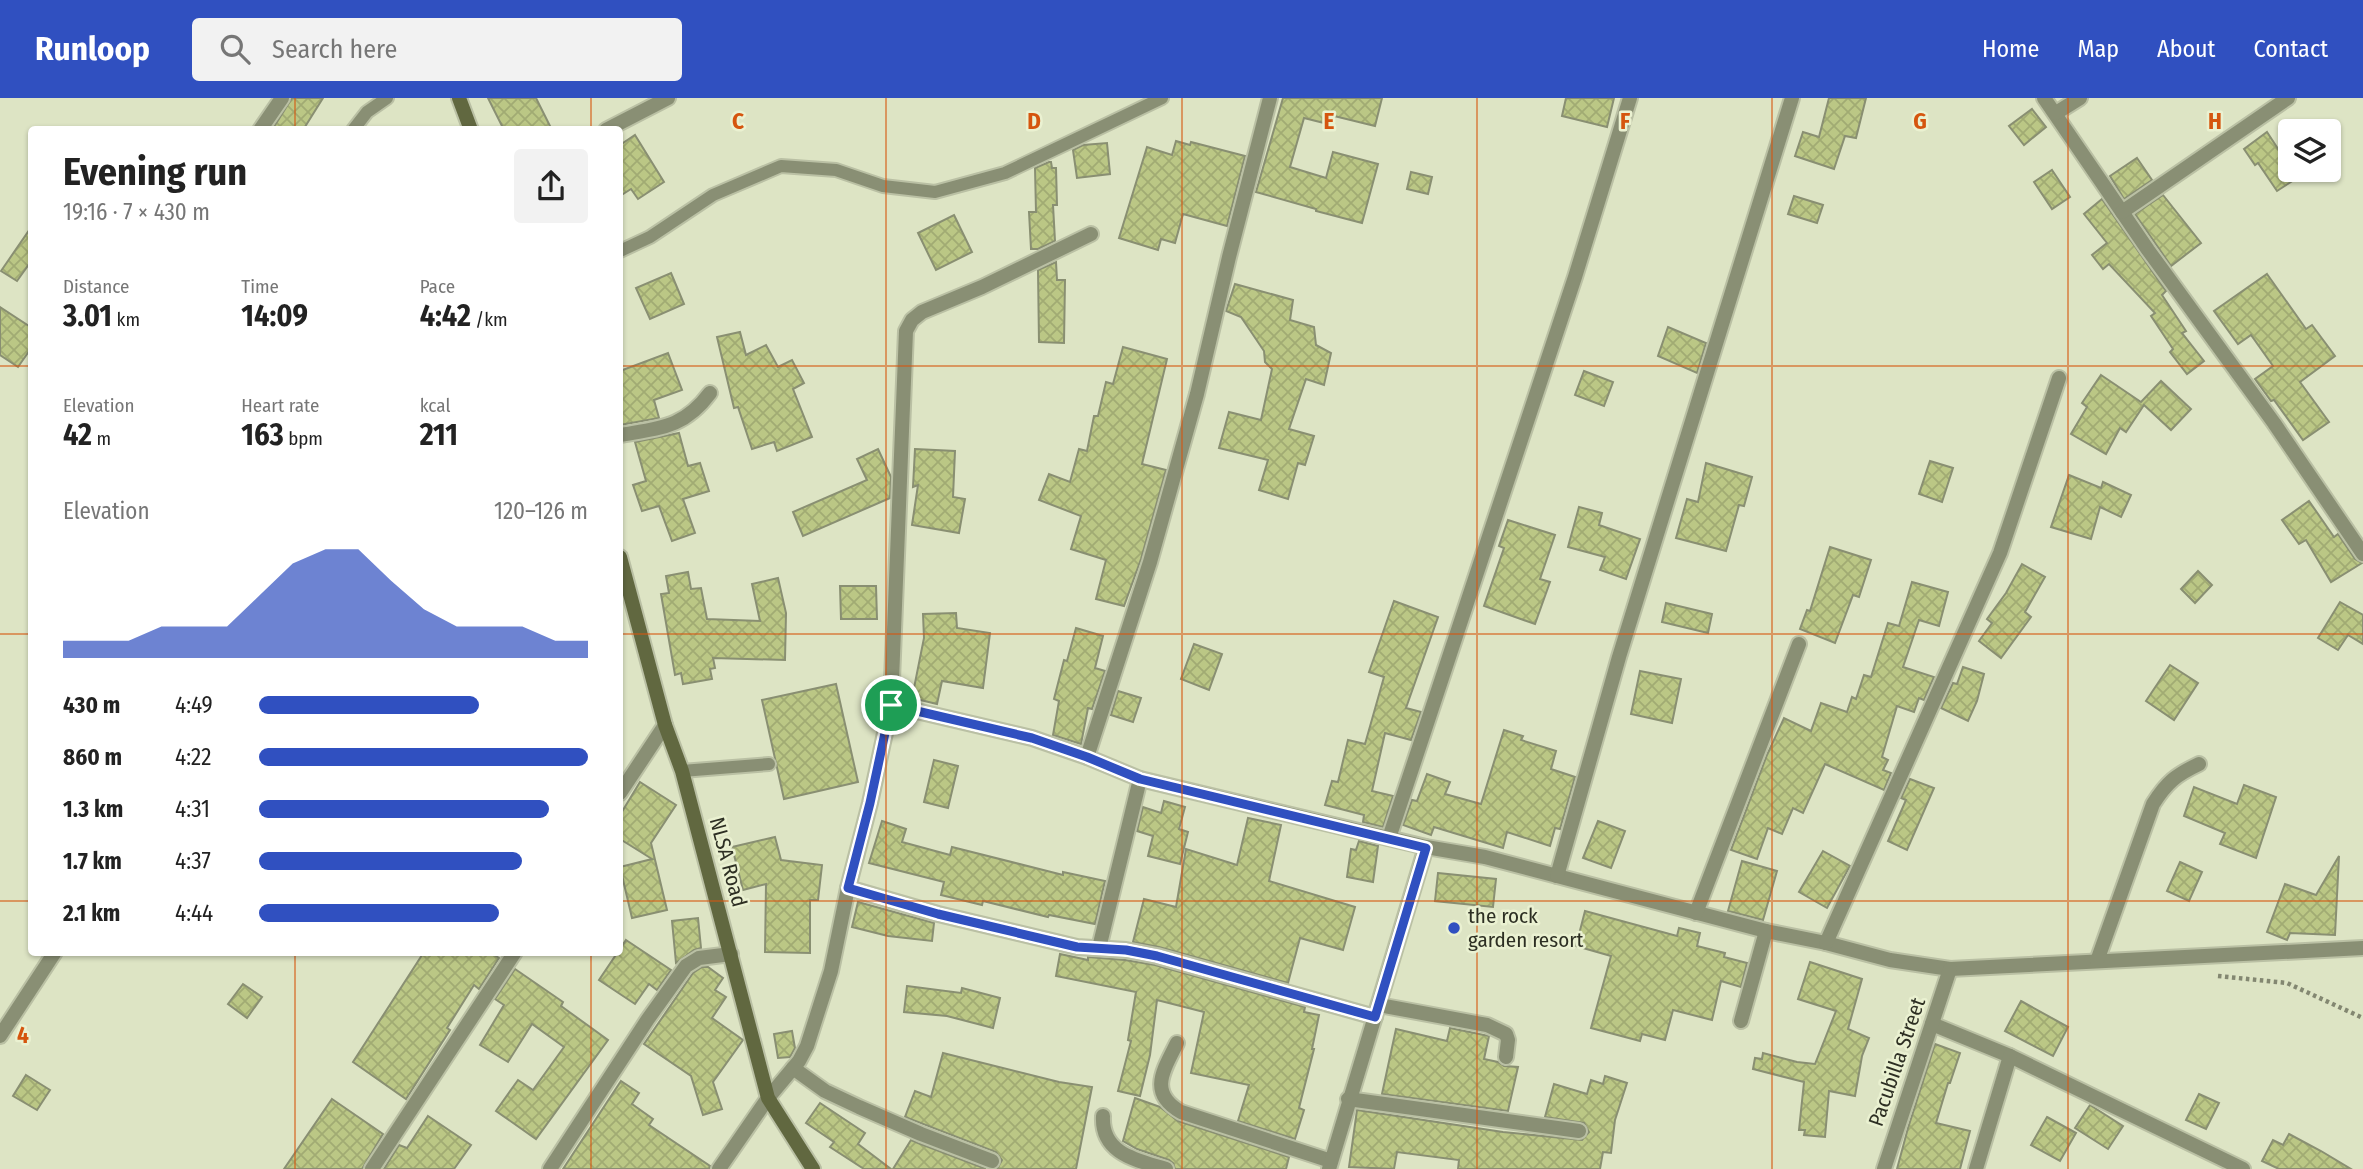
<!DOCTYPE html>
<html lang="en">
<head>
<meta charset="utf-8">
<style>
  :root { --surface:#fff; --page:#f2f2f2; --text:#222; --muted:#767676; --accent:#3050c0 }
  body { margin:0; font-family:"Fira Sans Condensed",sans-serif; background:var(--page); color:var(--text); height:100vh; display:flex; flex-direction:column; font-size:26px; white-space:nowrap }
  * { box-sizing:border-box; margin:0 }
  p { font-size:23px; color:var(--muted) }
  .icon { flex:none; width:38px; height:38px; fill:none; stroke:currentColor; stroke-width:2; stroke-linecap:round; stroke-linejoin:round }
  .map { position:relative; flex:1; overflow:hidden }
  .sheet { position:absolute; left:28px; top:28px; width:595px; height:830px; display:flex; flex-direction:column; background:var(--surface); border-radius:7px; box-shadow:0 2px 5px #0004 }
  .sheet>* { flex:none }
  .tools { position:absolute; left:2278px; top:21px; display:grid; gap:14px }
  .tools a { display:grid; place-items:center; width:63px; height:63px; border-radius:7px; background:var(--surface); box-shadow:0 2px 5px #0004; font-size:35px }
  .pin { position:absolute; display:grid; place-items:center; width:60px; height:60px; color:#fff; margin:-30px; border:4px solid #fff; border-radius:50%; box-shadow:0 2px 7px #0007 }
  .round { display:grid; place-items:center; flex:none; width:74px; height:74px; border-radius:7px; background:var(--page) }
  .overview { display:flex; align-items:center; justify-content:space-between; height:119px; padding:0 35px }
  h1 { font-size:38px; font-weight:700; line-height:52px }
  .stats { display:grid; grid-template-columns:repeat(3,1fr); gap:10px; height:119px; padding:7px 35px }
  .stats div { display:grid; align-content:center }
  .stats b { font-size:30px; font-weight:700 }
  .stats small { font-size:19px; font-weight:400 }
  .stats p { font-size:19px }
  .chart { height:196px; padding:14px 35px }
  .chart p { display:flex; justify-content:space-between }
  .chart svg { width:100%; height:126px; margin-top:7px; fill:var(--accent); opacity:.7 }
  ul { padding:0 35px; list-style:none; font-size:23px }
  li { display:grid; grid-template-columns:112px 84px 1fr; align-items:center; height:52px }
  li i { height:18px; border-radius:9px; background:var(--accent) }
  header { display:flex; align-items:center; gap:42px; box-sizing:border-box; height:98px; padding:0 35px; background:var(--accent); color:#fff }
  header strong { font-size:33px }
  nav { display:flex; gap:38px; margin-inline-start:auto; font-size:24px }
  .search { width:490px; height:63px; background:var(--page); display:flex; align-items:center; gap:18px; box-sizing:border-box; padding:0 24px; border-radius:7px; color:var(--muted); font-size:26px }
  .map>svg:first-child { display:block }
  .building { fill:url(#building-cross-hatch); stroke:#898f72; stroke-width:2 }
  .lines { fill:none; stroke-linecap:round; stroke-linejoin:round }
  .service-casing { stroke:#bac0a4; stroke-width:16 }
  .minor-casing { stroke:#bac0a4; stroke-width:18 }
  .secondary-casing { stroke:#bac0a4; stroke-width:18 }
  .path { stroke:#838771; stroke-width:4.5; stroke-dasharray:3.5 3.5; stroke-linecap:butt }
  .service { stroke:#898f74; stroke-width:12 }
  .minor { stroke:#898f74; stroke-width:14 }
  .secondary { stroke:#616840; stroke-width:14 }
  .route-casing { stroke:#fff; stroke-width:14 }
  .route { stroke:#3050c0; stroke-width:9 }
  .grid { fill:none; stroke:#d5550e; stroke-width:2; stroke-opacity:0.55 }
  .poi-dot { fill:#3050c0; stroke:#eaf1d1; stroke-width:2.5 }
  .labels { text-anchor:middle; dominant-baseline:central; stroke-width:5; stroke-linejoin:round; paint-order:stroke }
  .street-label { font-size:21px; fill:#2d2f23; stroke:#eaf1d1 }
  .poi-label { font-size:21px; fill:#2d2f23; stroke:#eaf1d1; text-anchor:start }
  .grid-label { font-size:23px; text-anchor:middle; font-weight:bold; fill:#d5550e; stroke:#eaf1d1; stroke-width:5; stroke-linejoin:round; paint-order:stroke }
</style>
</head>
<body>
<header>
<strong>Runloop</strong>
<div class="search"><svg class="icon" aria-label="search" viewBox="0 0 24 24"><circle cx="10" cy="10" r="6"/><path d="M15 15l6 6"/></svg>Search here</div>
<nav><a>Home</a><a>Map</a><a>About</a><a>Contact</a></nav>
</header>
<div class="map">
<svg width="2363" height="1071" viewBox="0 0 2363 1071">
  <defs>
    <pattern id="building-cross-hatch" width="8" height="8" patternUnits="userSpaceOnUse" patternTransform="scale(1.75)"><rect width="8" height="8" fill="#bbc785"/><path d="M0 0l8 8M0 8l8-8" fill="none" stroke="#a1ab73"/></pattern>
  </defs>
  <rect width="100%" height="100%" fill="#dde4c4"/>
  <g class="building">
    <path d="M292 0H323L303 32H272Z"/>
    <path d="M488 0H536L552 32H504Z"/>
    <path d="M1283 0H1382L1375 28 1326 16 1324 25 1304 20 1290 69 1326 80 1333 54 1378 66 1362 125 1316 113V111L1256 94Z"/>
    <path d="M1566 0H1614L1607 29 1562 18Z"/>
    <path d="M1829 0H1866L1856 40 1845 38 1834 71 1795 58 1803 34 1819 39Z"/>
    <path d="M2032 11 2046 29 2024 47 2009 28Z"/>
    <path d="M2267 34 2297 80 2277 93 2258 65 2255 67 2244 51Z"/>
    <path d="M635 37 664 84 638 101 631 91 620 98V47Z"/>
    <path d="M1176 43 1190 47 1191 44 1245 58 1227 128 1183 116 1175 145 1161 141 1158 152 1119 140 1147 49 1172 57Z"/>
    <path d="M1107 45 1110 76 1077 80 1073 52 1083 47Z"/>
    <path d="M2137 60 2152 82 2124 101 2110 78Z"/>
    <path d="M1049 64H1051L1052 70H1056L1057 107H1053L1055 143 1038 151H1031L1029 114H1036L1035 70Z"/>
    <path d="M2052 72 2070 99 2052 111 2034 84Z"/>
    <path d="M1411 74 1432 79 1428 96 1407 91Z"/>
    <path d="M2163 97 2201 145 2171 168 2135 116Z"/>
    <path d="M1794 98 1823 107 1817 125 1788 116Z"/>
    <path d="M2102 101 2166 193 2162 197 2186 233 2182 235 2204 263 2187 276 2170 254 2173 251 2151 218 2155 215 2109 166 2103 171 2092 157 2107 145 2084 116Z"/>
    <path d="M954 117 972 154 936 172 918 135Z"/>
    <path d="M32 128V162L17 183 1 173Z"/>
    <path d="M1056 164 1057 182H1065L1064 245 1039 244 1038 172Z"/>
    <path d="M671 175 684 206 650 221 636 190Z"/>
    <path d="M2267 176 2306 231 2312 227 2335 258 2300 284 2329 324 2303 342 2274 302 2271 303 2255 281 2273 268 2251 237 2238 246 2214 213Z"/>
    <path d="M1235 186 1293 202 1290 222 1314 229 1316 247 1331 255 1324 287 1306 281 1289 331 1314 338 1305 367 1298 365 1288 401 1259 392 1268 362 1219 350 1229 314 1261 322 1272 271 1265 264 1264 253 1241 219 1226 213Z"/>
    <path d="M0 209 32 230V249L18 269 0 257Z"/>
    <path d="M1668 229 1706 245 1697 275 1658 258Z"/>
    <path d="M740 234 746 257 766 247 778 269 792 262 804 285 793 291 812 339 777 353 774 344 752 351 738 309 734 310 717 239Z"/>
    <path d="M1123 249 1167 261 1142 366 1166 372 1141 461 1124 508 1096 501 1106 462 1071 451 1081 418 1039 402 1049 376 1070 384 1079 351 1087 353 1094 318H1098L1106 284 1113 286Z"/>
    <path d="M668 255 682 292 654 302 659 320 620 327V273Z"/>
    <path d="M1584 273 1613 284 1604 308 1575 297Z"/>
    <path d="M2101 277 2141 304 2161 283 2191 311 2171 332 2144 307 2126 334 2120 330 2106 356 2071 336 2087 309 2082 305Z"/>
    <path d="M679 335 688 368 700 365 709 393 683 401 695 435 672 443 659 408 642 413 633 387 646 383 635 344Z"/>
    <path d="M878 351 891 379 890 400 803 438 793 414 867 382 857 361Z"/>
    <path d="M915 351 955 353 953 399 965 401 959 435 912 427 918 387 913 389Z"/>
    <path d="M1930 363 1953 370 1942 404 1919 396Z"/>
    <path d="M1706 365 1752 379 1744 408 1739 407 1726 453 1676 440 1687 401 1698 404Z"/>
    <path d="M2069 377 2101 390 2103 384 2131 397 2121 419 2100 409 2091 441 2051 429Z"/>
    <path d="M2309 403 2334 439 2338 436 2355 461 2362 465 2331 484 2306 442 2299 446 2282 422Z"/>
    <path d="M1579 409 1602 415 1599 427 1640 441 1626 481 1600 472 1605 459 1568 449Z"/>
    <path d="M1508 422 1555 437 1540 481 1550 484 1535 526 1484 508 1504 450 1499 448Z"/>
    <path d="M1830 449 1871 462 1859 499 1853 497 1835 545 1800 531 1807 512 1810 513Z"/>
    <path d="M2022 466 2045 479 2025 514 2031 519 2001 560 1979 543 1992 525 1987 521 2006 495Z"/>
    <path d="M2198 473 2212 487 2195 505 2181 491Z"/>
    <path d="M688 474 691 491 701 490 707 521 760 523 752 486 778 480 786 515 785 562 713 560 715 570 710 571 712 581 683 586 681 575 675 577 661 496 669 495 666 478Z"/>
    <path d="M1912 484 1948 494 1939 528 1919 522 1903 569 1934 579 1924 602 1919 600 1914 614 1897 608 1882 659 1888 662 1883 672 1891 675 1884 692 1825 666 1803 715 1793 710 1782 736 1768 730 1757 761 1731 752 1767 657 1784 620 1811 633 1821 605 1847 614 1852 599 1856 601 1864 577 1871 579 1888 525 1899 528Z"/>
    <path d="M840 488H876L877 521H841Z"/>
    <path d="M1394 503 1438 519 1406 610 1421 614 1411 642 1385 635 1372 693 1393 698 1383 729 1363 724 1364 717 1325 707 1332 683 1338 684 1348 642 1365 646 1384 579 1369 574Z"/>
    <path d="M2340 504 2363 517V546L2348 537 2338 552 2318 540Z"/>
    <path d="M1666 505 1712 516 1708 535 1662 524Z"/>
    <path d="M956 515 957 530 990 535 983 590 942 583 937 606 912 600 924 540 923 516Z"/>
    <path d="M1076 530 1103 538 1095 570 1105 573 1092 611 1088 610 1081 646 1053 637 1059 603 1054 601 1064 562 1067 563Z"/>
    <path d="M1194 546 1222 556 1209 592 1181 581Z"/>
    <path d="M2170 567 2198 585 2174 622 2146 603Z"/>
    <path d="M1963 569 1984 576 1977 603 1968 623 1941 610 1953 585 1957 586Z"/>
    <path d="M1640 573 1681 581 1672 625 1631 616Z"/>
    <path d="M836 586 858 684 784 701 762 602Z"/>
    <path d="M1118 593 1141 600 1133 624 1111 617Z"/>
    <path d="M1504 632 1523 638 1521 642 1556 653 1551 671 1575 679 1560 731 1555 730 1550 748 1507 734 1503 750 1434 729 1431 737 1403 727 1412 702 1417 703 1427 676 1450 684 1445 696 1481 706Z"/>
    <path d="M934 662 958 668 948 710 924 704Z"/>
    <path d="M1910 681 1934 690 1907 752 1888 743 1906 702 1901 700Z"/>
    <path d="M640 684 676 707 651 745 667 812 632 820 620 769 652 761 620 741V717Z"/>
    <path d="M2244 687 2276 699 2256 760 2220 746 2225 735 2184 718 2194 689 2237 706Z"/>
    <path d="M1164 703 1185 709 1179 731 1188 734 1180 766 1148 758 1153 738 1137 733 1143 709 1161 715Z"/>
    <path d="M1248 720 1281 727 1269 783 1355 809 1343 852 1300 840 1288 885 1159 849 1133 844 1144 801 1176 809 1186 751 1237 767Z"/>
    <path d="M882 723 906 731 902 744 950 757 952 749 1063 777V774L1105 783 1095 826 1049 817 1048 819 983 803 982 807 941 797 944 784 869 765Z"/>
    <path d="M1598 723 1625 733 1611 770 1583 760Z"/>
    <path d="M775 739 781 762 822 767 818 802H810V855L765 854 766 786 743 792 732 749Z"/>
    <path d="M1359 743 1378 748 1373 784 1347 779 1351 751 1356 752Z"/>
    <path d="M1823 753 1850 768 1827 810 1799 794Z"/>
    <path d="M2339 758 2335 837 2290 835 2287 842 2267 834 2285 786 2316 797Z"/>
    <path d="M1742 763 1777 773 1763 822 1728 813Z"/>
    <path d="M2180 764 2202 774 2189 803 2167 793Z"/>
    <path d="M1438 775 1496 781 1493 809 1435 803Z"/>
    <path d="M858 804 934 825 932 843 888 838 852 829Z"/>
    <path d="M1585 813 1677 838 1679 830 1700 835 1697 848 1725 855 1724 859 1747 865 1741 889 1721 883 1712 922 1673 912 1665 942 1642 936 1640 943 1591 930 1611 858 1576 848Z"/>
    <path d="M698 820 701 850 694 852 676 865 672 823Z"/>
    <path d="M626 842 671 872 657 892 649 886 635 906 599 882Z"/>
    <path d="M424 854H490L499 860 479 891 474 887 447 930 450 932 406 1001 353 964Z"/>
    <path d="M1060 856 1088 862V859L1125 862 1155 867 1305 909 1304 914 1319 917 1312 951H1314L1299 1010 1304 1012 1295 1041 1238 1023 1249 987 1191 975 1204 914 1157 902 1150 957 1140 998 1118 993 1131 943 1128 942 1136 894 1056 878Z"/>
    <path d="M1810 864 1862 881 1848 931 1869 940 1862 958 1855 998 1829 993 1825 1039 1804 1037 1805 1032H1799L1804 984 1753 971 1755 960 1762 961 1763 955 1797 964 1815 966 1836 913 1798 901Z"/>
    <path d="M702 869H708L723 880 715 892 726 899 712 920 743 942 713 984 722 1011 703 1017 691 978 644 946 693 875Z"/>
    <path d="M515 871 563 904 561 908 608 942 536 1041 496 1013 518 982 533 992 564 949 532 926 508 964 480 947 504 907 495 901Z"/>
    <path d="M243 886 262 899 247 920 228 906Z"/>
    <path d="M907 888 961 895 962 890 1000 900 993 930 947 918 904 914Z"/>
    <path d="M2021 903 2068 929 2053 958 2005 933Z"/>
    <path d="M1450 930 1489 938 1484 961 1498 964 1504 968 1518 969 1508 1013 1382 996 1396 931 1447 943Z"/>
    <path d="M792 933 795 950 790 959 778 960 774 936Z"/>
    <path d="M1935 946 1960 955 1950 985H1948L1936 1025 1970 1033 1960 1071H1897L1908 1030Z"/>
    <path d="M943 955 1059 984 1092 989 1076 1071H997L1002 1062 996 1054 905 1019 915 993 931 999Z"/>
    <path d="M26 977 50 992 37 1012 13 998Z"/>
    <path d="M1605 978 1627 985 1615 1022 1611 1055 1603 1054 1600 1071H1458L1459 1062 1397 1054 1394 1071 1349 1069 1357 1012 1503 1034 1582 1042 1589 1034 1584 1025 1545 1019 1554 986 1587 996 1591 982 1603 986Z"/>
    <path d="M621 983 639 995 632 1006 653 1021 649 1027 710 1068 709 1071H563Z"/>
    <path d="M2199 996 2219 1005 2206 1031 2186 1022Z"/>
    <path d="M1135 1000 1160 1009 1178 1023 1289 1059 1286 1071H1175L1173 1065 1169 1062 1137 1051 1123 1043Z"/>
    <path d="M332 1001 383 1036 362 1071H284Z"/>
    <path d="M820 1005 865 1035 858 1046 891 1071H864L830 1049 834 1044 806 1025Z"/>
    <path d="M2090 1007 2123 1028 2108 1051 2075 1030Z"/>
    <path d="M428 1018 471 1047 454 1071H384L399 1047 407 1050Z"/>
    <path d="M2047 1019 2076 1035 2060 1063 2031 1047Z"/>
    <path d="M2289 1036 2321 1053 2351 1071H2279L2262 1063 2273 1042 2283 1047Z"/>
    <path d="M911 1042 918 1045 986 1071H893Z"/>
  </g>
  <g class="lines">
    <defs>
      <g id="service">
        <path d="M353 32 367 14 387 0"/>
        <path d="M620 153 650 139 713 97 781 68 836 72 883 88 935 94 1005 75 1162 0"/>
        <path d="M682 673 769 666"/>
      </g>
      <g id="minor">
        <path d="M2044 0 2148 152 2274 325 2363 456"/>
        <path d="M2056 15 2080 0"/>
        <path d="M260 32 282 0"/>
        <path d="M606 32 668 0"/>
        <path d="M2122 114 2288 0"/>
        <path d="M620 337C660 330 684 330 710 295"/>
        <path d="M891 607 1032 640 1087 659 1140 681 1426 749 1485 759 1766 833 1826 845 1890 862 1950 871 2363 850"/>
        <path d="M1087 659 1150 464 1197 296 1229 159 1270 0"/>
        <path d="M620 695 665 627"/>
        <path d="M1389 740 1575 179 1630 0"/>
        <path d="M1557 778 1619 559 1792 0"/>
        <path d="M848 790 938 816 1077 849 1126 852 1157 858 1375 919"/>
        <path d="M1696 815 1799 546"/>
        <path d="M1826 845 2000 455 2059 280"/>
        <path d="M1099 850 1140 681"/>
        <path d="M2097 863 2153 706C2167 684 2176 677 2199 666"/>
        <path d="M1379 907 1487 927 1506 936 1508 942 1506 959"/>
        <path d="M1741 923 1766 833"/>
        <path d="M1932 926 2010 958 2243 1071"/>
        <path d="M0 938 55 854"/>
        <path d="M1177 945C1163 973 1148 995 1181 1014L1331 1063"/>
        <path d="M793 970 825 993 859 1009 921 1036 992 1063"/>
        <path d="M1348 1001 1579 1033"/>
        <path d="M1103 1018C1101 1056 1137 1062 1166 1071"/>
        <path d="M372 1071 515 854"/>
        <path d="M550 1071 648 921 686 868 699 860 731 856"/>
        <path d="M719 1071 768 1000 799 963 807 948 831 873 848 790 870 705 891 607 906 233 912 222 922 214 982 189 1091 136"/>
        <path d="M1329 1071 1426 749"/>
        <path d="M1884 1071 1950 871"/>
        <path d="M1976 1071 2010 958"/>
      </g>
      <g id="secondary">
        <path d="M459 0 471 32"/>
        <path d="M620 459 665 627 682 673 768 1000 813 1071"/>
      </g>
    </defs>
    <use href="#service" class="service-casing"/>
    <use href="#minor" class="minor-casing"/>
    <use href="#secondary" class="secondary-casing"/>
    <path class="path" d="M2218 878 2287 885 2363 920"/>
    <use href="#service" class="service"/>
    <use href="#minor" class="minor"/>
    <use href="#secondary" class="secondary"/>
  </g>
  <g class="lines">
    <defs>
      <path id="route" d="M891 607 1032 640 1087 659 1140 681 1426 750 1375 919 1157 858 1126 852 1077 849 938 816 848 790 870 705Z"/>
    </defs>
    <use href="#route" class="route-casing"/>
    <use href="#route" class="route"/>
  </g>
  <path class="grid" d="M295 0V32M591 0V32M886 0V1071M1182 0V1071M1477 0V1071M1772 0V1071M2068 0V1071M0 268H32M620 268H2363M0 536H32M620 536H2363M0 803H32M620 803H2363M295 854V1071M591 854V1071"/>
  <circle class="poi-dot" cx="1454" cy="830" r="7"/>
  <g class="labels">
    <g class="street-label">
      <text transform="translate(728 764) rotate(75)">NLSA Road</text>
      <text transform="translate(1897 964) rotate(-71)">Pacubilla Street</text>
    </g>
    <g class="poi-label">
      <text x="1468" y="818">the rock<tspan x="1468" dy="24">garden resort</tspan></text>
    </g>
  </g>
  <g class="grid-label">
    <text x="738" y="31">C</text>
    <text x="1034" y="31">D</text>
    <text x="1329" y="31">E</text>
    <text x="1625" y="31">F</text>
    <text x="1920" y="31">G</text>
    <text x="2215" y="31">H</text>
    <text x="23" y="945">4</text>
  </g>
</svg>
<div class="tools">
<a><svg class="icon" aria-label="layers" viewBox="0 0 24 24"><path d="M12 4l9 5-9 5-9-5zM3 14l9 5 9-5"/></svg></a>
</div>
<div class="pin" style="left:891px;top:607px;background:#1e9e55"><svg class="icon" aria-label="arrive" viewBox="0 0 24 24"><path d="M6 21V4h12l-3 4 3 4H6"/></svg></div>
<section class="sheet">
<div class="overview"><div><h1>Evening run</h1><p>19:16 · 7 × 430 m</p></div><a class="round"><svg class="icon" aria-label="share" viewBox="0 0 24 24"><path d="M12 15V3M7 8l5-5 5 5M5 13v7h14v-7"/></svg></a></div>
<div class="stats">
<div><p>Distance</p><b>3.01<small> km</small></b></div>
<div><p>Time</p><b>14:09</b></div>
<div><p>Pace</p><b>4:42<small> /km</small></b></div>
</div>
<div class="stats">
<div><p>Elevation</p><b>42<small> m</small></b></div>
<div><p>Heart rate</p><b>163<small> bpm</small></b></div>
<div><p>kcal</p><b>211</b></div>
</div>
<div class="chart"><p><span>Elevation</span>120–126 m</p>
<svg viewBox="0 0 160 44" preserveAspectRatio="none"><path d="M0 44V38L10 38L20 38L30 33L40 33L50 33L60 22L70 11L80 6L90 6L100 17L110 27L120 33L130 33L140 33L150 38L160 38V44z"/></svg>
</div>
<ul>
<li><b>430 m</b>4:49<i style="width:67%"></i></li>
<li><b>860 m</b>4:22<i style="width:100%"></i></li>
<li><b>1.3 km</b>4:31<i style="width:88%"></i></li>
<li><b>1.7 km</b>4:37<i style="width:80%"></i></li>
<li><b>2.1 km</b>4:44<i style="width:73%"></i></li>
</ul>
</section>
</div>
</body>
</html>
